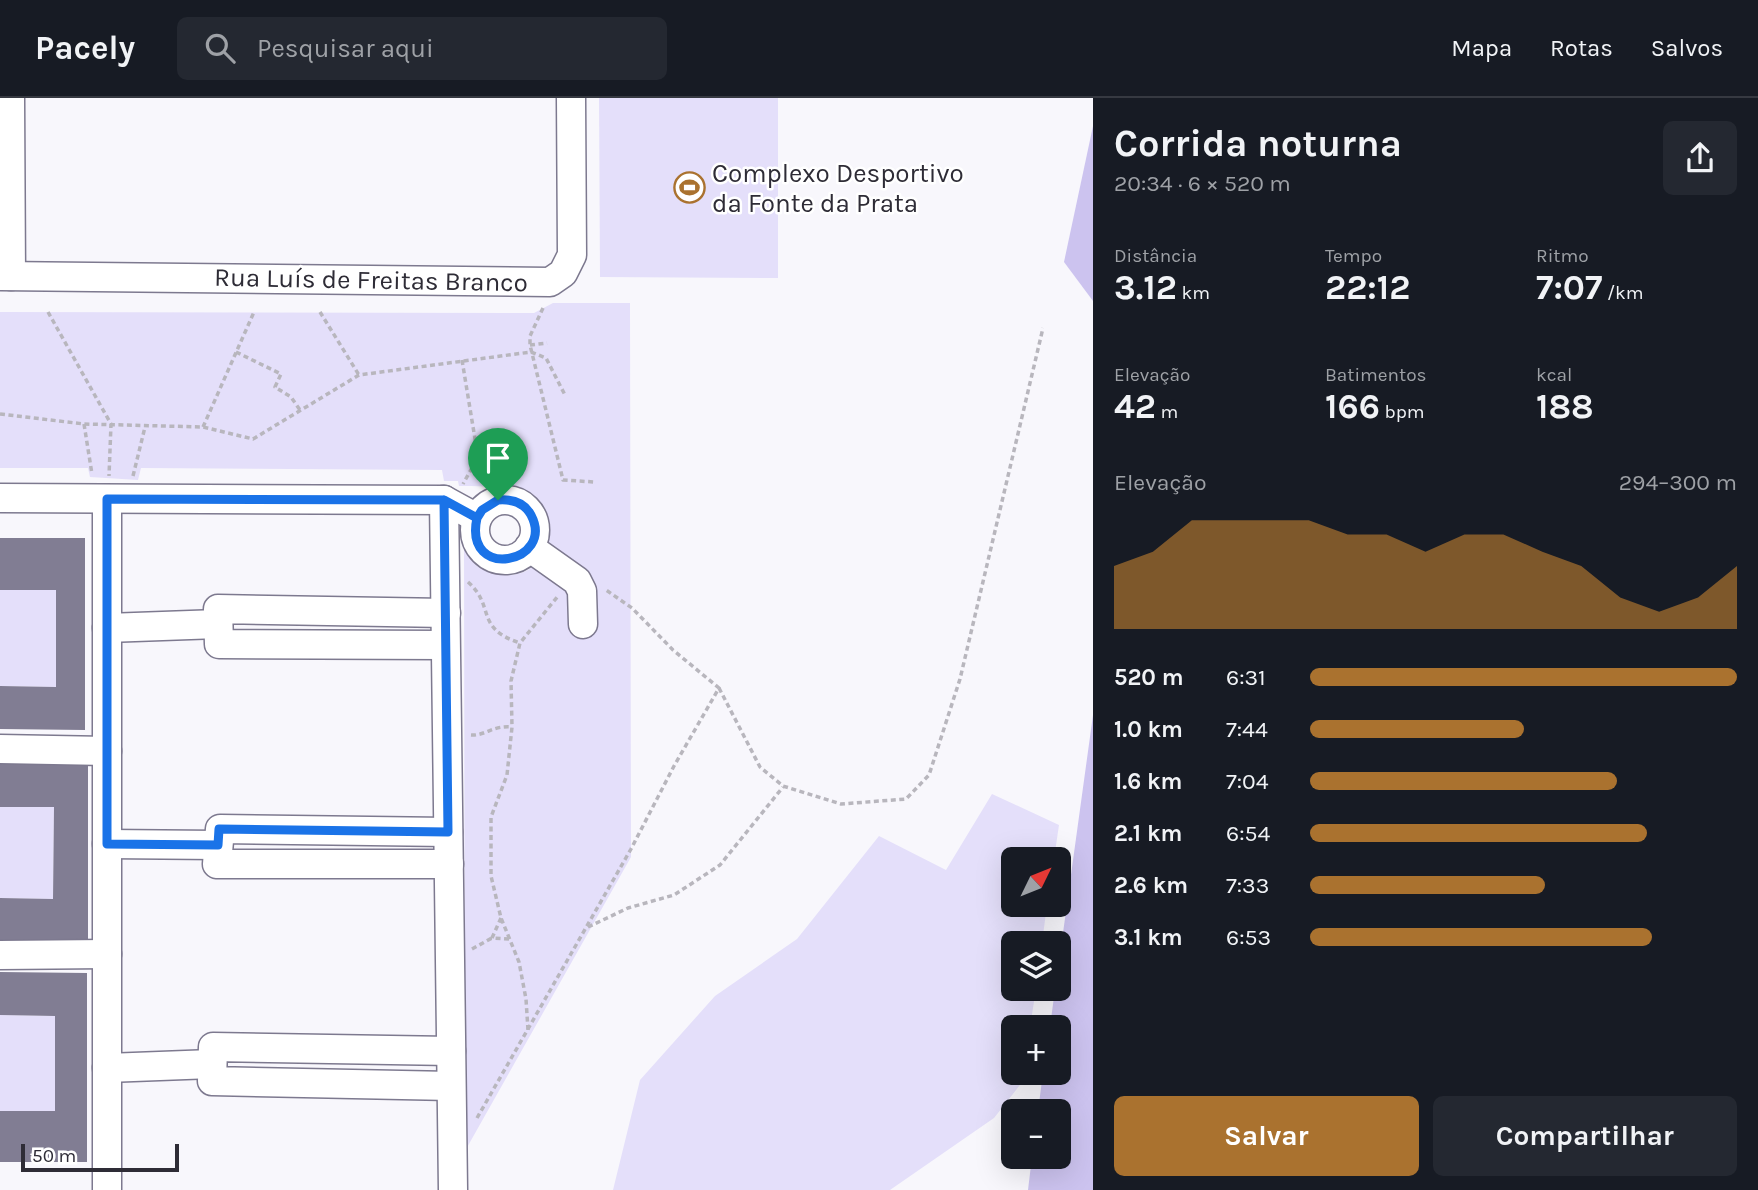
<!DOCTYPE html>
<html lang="pt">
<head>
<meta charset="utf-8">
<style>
  :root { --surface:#171b24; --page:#242831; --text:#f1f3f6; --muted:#9ea1a6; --line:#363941; --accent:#aa722f }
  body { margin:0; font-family:Karla,sans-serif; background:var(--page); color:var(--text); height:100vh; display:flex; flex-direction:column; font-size:26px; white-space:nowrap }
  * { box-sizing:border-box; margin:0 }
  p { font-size:23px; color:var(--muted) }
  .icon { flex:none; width:38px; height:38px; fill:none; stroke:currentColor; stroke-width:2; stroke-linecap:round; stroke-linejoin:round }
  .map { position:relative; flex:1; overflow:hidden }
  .panel { display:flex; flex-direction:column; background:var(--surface); width:665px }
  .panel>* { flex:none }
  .needle { width:46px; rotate:47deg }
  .fabs { position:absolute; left:1001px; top:749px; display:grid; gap:14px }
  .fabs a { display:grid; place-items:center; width:70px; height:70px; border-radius:10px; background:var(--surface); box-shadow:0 7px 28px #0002; font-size:35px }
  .scale { position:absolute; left:21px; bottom:18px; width:158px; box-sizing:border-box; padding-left:7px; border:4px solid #2e2c36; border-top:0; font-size:19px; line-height:24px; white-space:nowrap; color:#2e2c36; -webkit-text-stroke:5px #fff; paint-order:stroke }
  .pin { position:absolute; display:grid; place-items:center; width:60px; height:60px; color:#fff; margin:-72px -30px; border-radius:50% 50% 50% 0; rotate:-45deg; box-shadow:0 0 7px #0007 }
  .pin .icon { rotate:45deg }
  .round { display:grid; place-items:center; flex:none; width:74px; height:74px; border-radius:10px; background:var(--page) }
  .summary { display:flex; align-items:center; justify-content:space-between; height:119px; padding:0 21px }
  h1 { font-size:38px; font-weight:700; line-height:52px }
  .stats { display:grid; grid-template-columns:repeat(3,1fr); gap:10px; height:119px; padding:7px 21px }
  .stats div { display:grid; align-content:center }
  .stats b { font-size:35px; font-weight:700 }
  .stats small { font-size:19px; font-weight:400 }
  .stats p { font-size:19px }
  .chart { height:196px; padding:14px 21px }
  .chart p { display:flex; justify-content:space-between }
  .chart svg { width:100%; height:126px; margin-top:7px; fill:var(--accent); opacity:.7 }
  .cta { display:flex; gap:14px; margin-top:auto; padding:14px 21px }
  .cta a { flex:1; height:80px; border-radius:10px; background:var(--accent); color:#fff; font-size:28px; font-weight:700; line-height:80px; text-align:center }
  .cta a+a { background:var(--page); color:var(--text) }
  ul { padding:0 21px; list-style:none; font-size:23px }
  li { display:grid; grid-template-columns:112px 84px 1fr; align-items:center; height:52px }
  li i { height:18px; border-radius:9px; background:var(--accent) }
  header { display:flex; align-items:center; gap:42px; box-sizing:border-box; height:98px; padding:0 35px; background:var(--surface); border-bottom:2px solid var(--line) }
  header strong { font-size:33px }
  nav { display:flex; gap:38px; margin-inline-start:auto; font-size:24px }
  .search { width:490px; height:63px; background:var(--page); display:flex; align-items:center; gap:18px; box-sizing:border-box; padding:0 24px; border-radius:10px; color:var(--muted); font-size:26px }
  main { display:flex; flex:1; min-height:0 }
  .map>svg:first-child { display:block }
  .green { fill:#e4dffa }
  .water { fill:#ccc3ef }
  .building { fill:#817d93 }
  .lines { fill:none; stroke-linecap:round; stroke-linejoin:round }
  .minor-casing { stroke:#7d798f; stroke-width:31 }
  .path { stroke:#b8b6bd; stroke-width:3.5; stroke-dasharray:5 3.5; stroke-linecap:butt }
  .minor { stroke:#fff; stroke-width:28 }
  .route-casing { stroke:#fff; stroke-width:14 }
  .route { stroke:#1a73e8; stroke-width:9 }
  .labels { text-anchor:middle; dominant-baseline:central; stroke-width:5; stroke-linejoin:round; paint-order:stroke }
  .poi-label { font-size:26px; fill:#2e2c36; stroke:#fff; text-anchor:start }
  .street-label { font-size:26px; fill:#2e2c36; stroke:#fff }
</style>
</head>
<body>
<header>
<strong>Pacely</strong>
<div class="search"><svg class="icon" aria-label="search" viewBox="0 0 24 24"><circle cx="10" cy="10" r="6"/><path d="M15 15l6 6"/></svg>Pesquisar aqui</div>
<nav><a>Mapa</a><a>Rotas</a><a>Salvos</a></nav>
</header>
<main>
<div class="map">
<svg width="1093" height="1092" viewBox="0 0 1093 1092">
  <rect width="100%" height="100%" fill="#f8f7fc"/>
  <g class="green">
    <path d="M599 0H778V180L600 179Z"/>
    <path d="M553 205H630L631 759 465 1053 464 443C468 450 471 463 477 468 479 470 483 471 487 472 538 497 576 425 523 398 504 388 480 388 459 388L458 383H444L442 372 141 370 138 382 90 379 88 370H0V214L534 215Z"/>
    <path d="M0 492H56V589L0 588Z"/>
    <path d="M992 696 1059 727 1054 761H1013V807H1047L1042 845H1013V891H1036L1030 929H1013V975H1024L1023 983 994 1020 890 1092H613L640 982 715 898 797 841 879 738 946 772Z"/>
    <path d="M0 709H54L53 801 0 800Z"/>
    <path d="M0 917 55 918V1013H0Z"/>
  </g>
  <g class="water">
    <path d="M1093 28V203L1064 164Z"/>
    <path d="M1093 617V1092H1028L1032 1059H1059V1013H1038L1043 975H1059V929H1050L1055 891H1059V864Z"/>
  </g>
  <g class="building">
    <path d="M0 440H85V632L0 631V588L56 589V492H0Z"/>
    <path d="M0 662H88V844H0V800L53 801 54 709H0Z"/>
    <path d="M0 874 87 875V1064H0V1013H55V918L0 917Z"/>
  </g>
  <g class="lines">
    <defs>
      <g id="minor">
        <path d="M10 0 11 178"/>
        <path d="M0 178 550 184 563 175 572 157 571 0"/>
        <path d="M0 400 444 402 477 420"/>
        <circle cx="505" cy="432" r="30"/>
        <path d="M444 402 453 1092"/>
        <path d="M529 449 577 483 582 493 583 526"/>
        <path d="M107 530 218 526"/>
        <path d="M445 547 219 546 218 511 446 515"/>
        <path d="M0 651 107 653"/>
        <path d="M448 734 220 731 217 766H449"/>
        <path d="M107 746 218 747"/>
        <path d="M0 857 107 856"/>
        <path d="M451 953 213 949 212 983 451 988"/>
        <path d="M107 970 212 966"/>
        <path d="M107 1092V401"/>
      </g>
    </defs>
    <use href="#minor" class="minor-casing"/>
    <g class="path">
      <path d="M543 210 530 238V247L563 382 594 384"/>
      <path d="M48 214 111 326 109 378"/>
      <path d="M320 214 359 277"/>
      <path d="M530 247 547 245"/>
      <path d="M236 254 281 276 275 289 291 299 300 312"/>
      <path d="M462 262 478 359 463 386"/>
      <path d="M0 316 84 326 203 329 253 341 359 277 531 254 546 260 565 297"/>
      <path d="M84 326 92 376"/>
      <path d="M203 329 254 214"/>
      <path d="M133 378 145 329"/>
      <path d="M468 484C496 509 474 530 520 545"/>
      <path d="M719 590 760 669 783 688 841 706 906 701 929 677 960 581 1043 230"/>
      <path d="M471 637C485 638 493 627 512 629"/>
      <path d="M501 820 492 840 509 841"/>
      <path d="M588 829 628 810 674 797 720 767 783 689"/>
      <path d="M472 851 492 840"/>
      <path d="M528 932 526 901 519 864 501 820 491 778V719L507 677 512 629 511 583 520 545 558 498"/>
      <path d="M477 1020 631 751 674 668 719 590 673 552 632 510 606 492"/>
    </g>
    <use href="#minor" class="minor"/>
  </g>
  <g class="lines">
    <defs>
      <path id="route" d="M498 402 482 412 477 420 444 402 448 734 219 731 218 747 107 746V401L444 402 477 420C463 484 556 465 531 417 524 404 512 401 498 402"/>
    </defs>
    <use href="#route" class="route-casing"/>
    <use href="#route" class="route"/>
  </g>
  <defs>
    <symbol id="stadium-ring" viewBox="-11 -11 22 22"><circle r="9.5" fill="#fff" stroke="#aa722f" stroke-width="1.5"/><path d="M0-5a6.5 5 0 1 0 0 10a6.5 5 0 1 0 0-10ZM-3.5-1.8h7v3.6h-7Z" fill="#aa722f"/></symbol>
  </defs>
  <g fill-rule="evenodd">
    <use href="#stadium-ring" x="672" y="72" width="35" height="35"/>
  </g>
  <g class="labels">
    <g class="poi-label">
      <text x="712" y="75">Complexo Desportivo<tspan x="712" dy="30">da Fonte da Prata</tspan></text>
    </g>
    <g class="street-label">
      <text transform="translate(371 182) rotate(1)">Rua Luís de Freitas Branco</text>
    </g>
  </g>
</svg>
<div class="fabs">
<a><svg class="needle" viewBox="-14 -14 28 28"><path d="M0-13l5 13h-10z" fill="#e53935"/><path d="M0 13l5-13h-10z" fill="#9ea1a6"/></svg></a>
<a><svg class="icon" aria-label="layers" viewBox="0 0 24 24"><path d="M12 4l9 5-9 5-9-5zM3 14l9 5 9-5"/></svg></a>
<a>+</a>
<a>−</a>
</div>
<div class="scale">50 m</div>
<div class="pin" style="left:498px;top:402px;background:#1e9e55"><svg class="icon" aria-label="arrive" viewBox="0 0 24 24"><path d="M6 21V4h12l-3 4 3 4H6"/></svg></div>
</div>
<section class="panel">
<div class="summary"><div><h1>Corrida noturna</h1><p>20:34 · 6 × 520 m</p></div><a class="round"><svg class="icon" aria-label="share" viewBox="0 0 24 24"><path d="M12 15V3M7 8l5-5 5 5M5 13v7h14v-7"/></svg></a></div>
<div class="stats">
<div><p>Distância</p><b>3.12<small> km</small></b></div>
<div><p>Tempo</p><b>22:12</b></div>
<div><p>Ritmo</p><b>7:07<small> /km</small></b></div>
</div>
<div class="stats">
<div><p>Elevação</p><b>42<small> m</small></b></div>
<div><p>Batimentos</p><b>166<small> bpm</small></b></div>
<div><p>kcal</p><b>188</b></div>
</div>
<div class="chart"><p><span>Elevação</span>294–300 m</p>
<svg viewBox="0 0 160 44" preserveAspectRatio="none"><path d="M0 44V22L10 17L20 6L30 6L40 6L50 6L60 11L70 11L80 17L90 11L100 11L110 17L120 22L130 33L140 38L150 33L160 22V44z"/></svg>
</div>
<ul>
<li><b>520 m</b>6:31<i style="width:100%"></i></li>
<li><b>1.0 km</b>7:44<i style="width:50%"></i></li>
<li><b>1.6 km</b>7:04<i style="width:72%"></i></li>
<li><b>2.1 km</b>6:54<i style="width:79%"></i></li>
<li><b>2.6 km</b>7:33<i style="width:55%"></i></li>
<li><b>3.1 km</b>6:53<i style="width:80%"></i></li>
</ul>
<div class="cta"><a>Salvar</a><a>Compartilhar</a></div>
</section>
</main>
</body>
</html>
